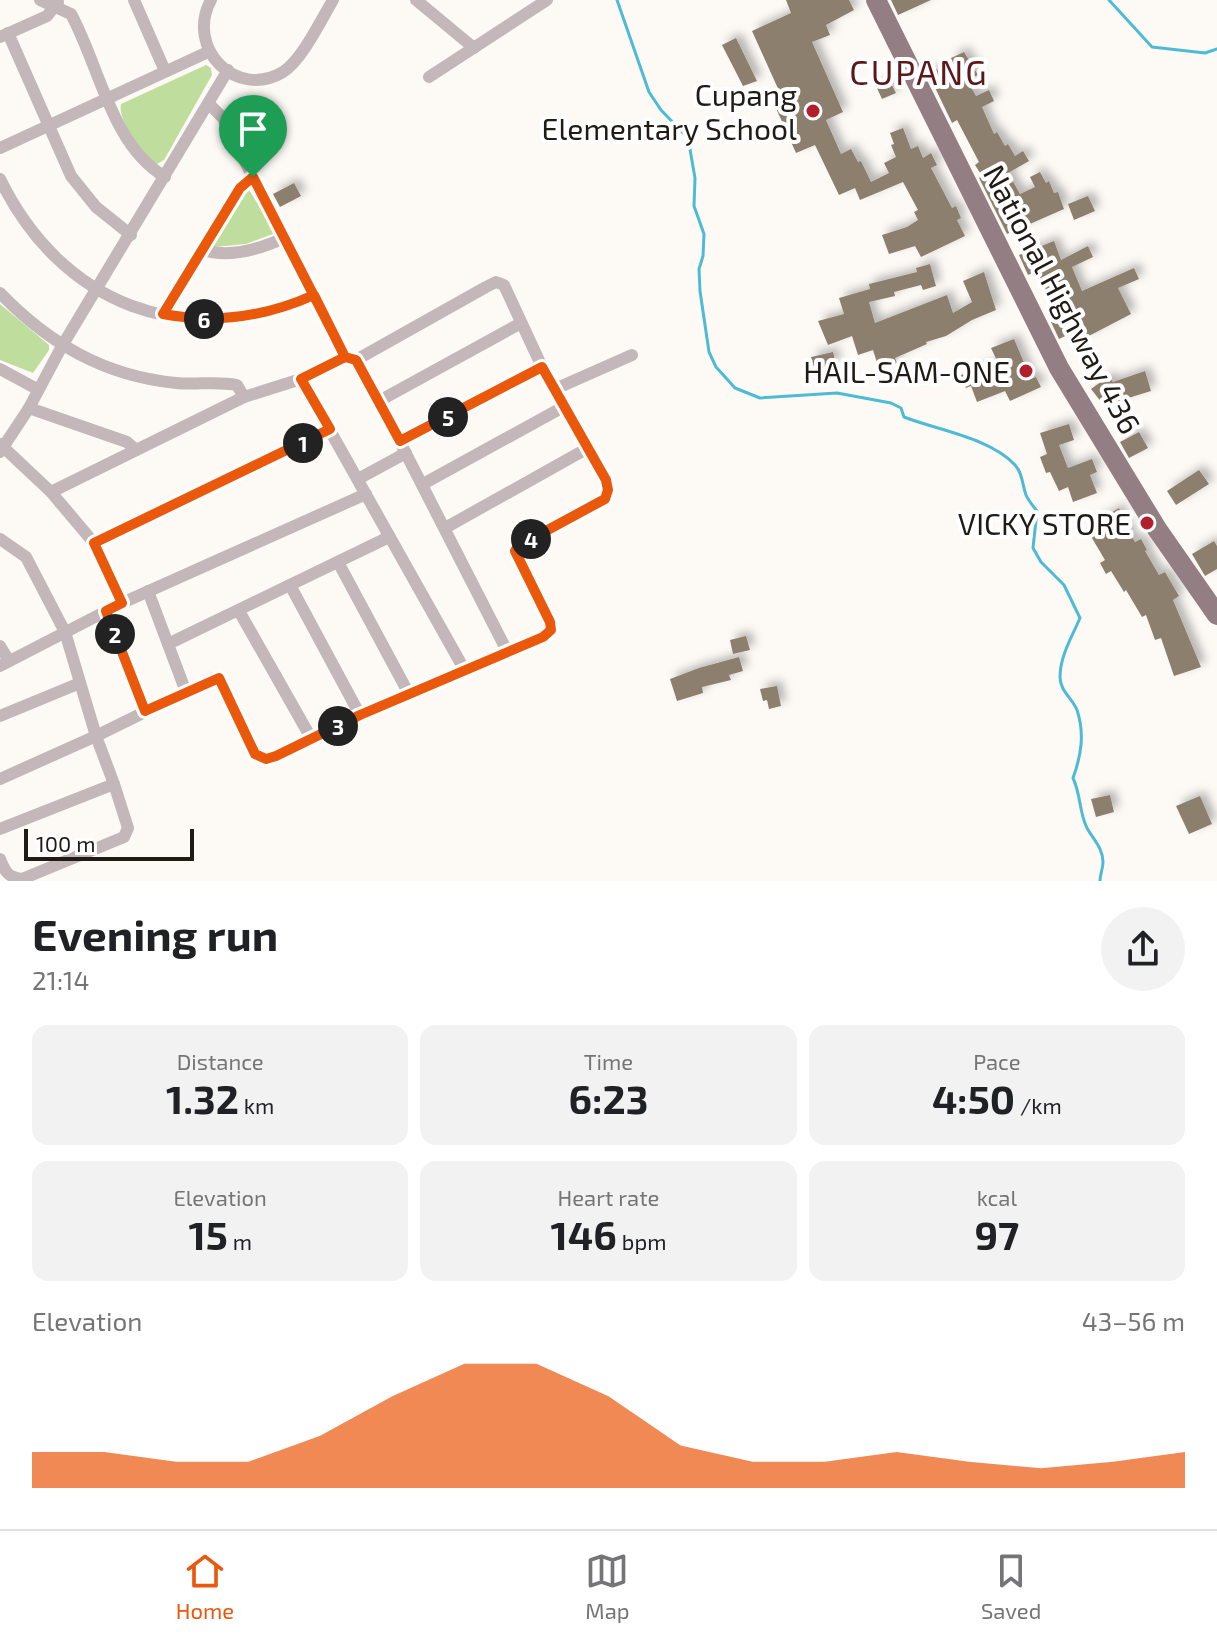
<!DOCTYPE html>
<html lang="en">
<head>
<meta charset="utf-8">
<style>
  :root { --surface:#fff; --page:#f2f2f2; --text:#202124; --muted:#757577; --line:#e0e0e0; --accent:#ea580c }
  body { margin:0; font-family:"Exo 2",sans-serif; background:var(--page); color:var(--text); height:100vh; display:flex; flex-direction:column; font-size:30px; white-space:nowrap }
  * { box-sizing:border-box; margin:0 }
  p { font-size:26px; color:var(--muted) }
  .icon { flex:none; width:44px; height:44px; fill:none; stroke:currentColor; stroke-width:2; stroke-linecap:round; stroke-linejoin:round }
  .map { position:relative; height:881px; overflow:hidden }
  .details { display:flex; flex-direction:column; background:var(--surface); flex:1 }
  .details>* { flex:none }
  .scale { position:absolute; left:24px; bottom:20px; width:170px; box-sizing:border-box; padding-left:8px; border:4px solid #201b14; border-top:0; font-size:22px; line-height:28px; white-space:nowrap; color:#201b14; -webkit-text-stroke:6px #fff; paint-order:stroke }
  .pin { position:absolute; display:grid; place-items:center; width:68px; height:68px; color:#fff; margin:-82px -34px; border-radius:50% 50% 50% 0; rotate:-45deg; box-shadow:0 0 8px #0007 }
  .pin .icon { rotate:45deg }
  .km { position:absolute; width:40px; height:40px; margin:-20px; border-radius:50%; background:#222; color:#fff; font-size:22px; line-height:40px; text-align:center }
  .round { display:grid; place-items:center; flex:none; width:84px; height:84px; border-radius:42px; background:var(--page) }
  .head { display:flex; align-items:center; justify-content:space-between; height:136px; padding:0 32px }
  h1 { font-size:44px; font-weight:700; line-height:60px }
  .metrics { display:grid; grid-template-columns:repeat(3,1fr); gap:12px; height:136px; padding:8px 32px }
  .metrics div { display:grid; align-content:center; border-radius:16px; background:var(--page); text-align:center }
  .metrics b { font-size:40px; font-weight:700 }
  .metrics small { font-size:22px; font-weight:400 }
  .metrics p { font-size:22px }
  .chart { height:224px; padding:16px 32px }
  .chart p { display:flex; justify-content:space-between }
  .chart svg { width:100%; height:144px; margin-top:8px; fill:var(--accent); opacity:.7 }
  .dock { display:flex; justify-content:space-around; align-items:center; height:112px; border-top:2px solid var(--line); background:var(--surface); font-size:22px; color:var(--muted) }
  .dock a { display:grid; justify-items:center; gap:4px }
  .dock .selected { color:var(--accent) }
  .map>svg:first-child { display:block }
  .green { fill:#bfde9e }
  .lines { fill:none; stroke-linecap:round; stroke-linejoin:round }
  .stream { stroke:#4dbbd5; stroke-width:3 }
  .building { fill:#8d7f6e; filter:url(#shadow) }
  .minor { stroke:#c3b7b9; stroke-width:12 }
  .primary { stroke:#937f83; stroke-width:20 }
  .route-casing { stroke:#fff; stroke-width:16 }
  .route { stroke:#ea580c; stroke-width:10 }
  .poi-dot { fill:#b11f2c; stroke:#fff; stroke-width:3 }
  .labels { text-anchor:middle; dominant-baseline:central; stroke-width:8; stroke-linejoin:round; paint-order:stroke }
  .poi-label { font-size:30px; fill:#201b14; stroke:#fff; text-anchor:end }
  .street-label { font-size:30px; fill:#201b14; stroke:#fff }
  .quarter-label { font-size:34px; letter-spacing:2px; fill:#5c171a; stroke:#fff }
</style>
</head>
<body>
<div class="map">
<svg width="1217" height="881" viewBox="0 0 1217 881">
  <defs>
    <filter id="shadow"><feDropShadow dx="5.5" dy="-5.5" stdDeviation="4" flood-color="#0004"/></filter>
  </defs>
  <rect width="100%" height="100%" fill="#fdfaf6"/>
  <g class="green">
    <path d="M206 65 211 68 212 75 164 160 157 164C143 156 117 120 121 104Z"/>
    <path d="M249 190 273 228V234L246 244 214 247 212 243 244 191Z"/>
    <path d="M0 304 49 345V350L33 373 0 360Z"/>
  </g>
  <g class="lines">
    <g class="stream">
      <path d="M617 0 649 92 661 110 688 138 695 178 694 206 704 234 703 256 699 269 700 291 709 352 716 367 735 388 760 398 837 393 891 403 901 408 904 417C937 430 991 438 1015 465 1023 474 1022 484 1026 495 1028 500 1033 506 1037 511L1033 548 1041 562 1064 585 1080 618C1072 637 1060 656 1060 677 1060 691 1072 698 1077 710 1085 734 1081 756 1073 778 1081 795 1079 812 1087 828 1093 839 1103 848 1103 862 1103 869 1100 874 1100 881"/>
      <path d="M1109 0 1152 47 1205 53 1217 49"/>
    </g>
  </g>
  <g class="building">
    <path d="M786 0H849L854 10 826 25 830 35 812 42 843 112 826 120 841 154 851 149 858 162 861 161 871 182 889 173 884 163 896 157 891 145 894 144 890 133 903 128 911 149 918 146 923 158 931 153 937 165 931 168 952 208 956 206 961 218 957 220 965 236 921 257 915 246 889 254 882 235 907 227 918 220 914 212 918 210 903 182 860 200 855 188 839 195 815 145 796 153 771 97 780 93 752 31 791 13Z"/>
    <path d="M891 0H931L898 15Z"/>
    <path d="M736 38 757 81 743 86 722 45Z"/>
    <path d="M964 52 978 75 967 80 976 96 989 90 994 101 982 107 994 134 997 132 1005 146 1008 144 1015 156 1023 151 1029 161 1008 173 1020 194 1035 187 1030 177 1040 172 1046 183 1049 181 1054 193 1058 192 1064 209 1007 234 979 178 982 176 975 165 979 162 957 120 952 123 928 73 937 69 943 82 958 73 951 58Z"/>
    <path d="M889 80 896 93 882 99 876 86Z"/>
    <path d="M294 183 301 196 280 207 273 194Z"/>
    <path d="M1088 196 1095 211 1074 220 1068 204Z"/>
    <path d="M1054 241 1061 260 1088 246 1093 257 1072 267 1082 291 1134 268 1139 279 1118 288 1131 314 1085 338 1080 329 1059 339 1051 322 1072 312 1062 290 1049 296 1037 271 1028 275 1019 255Z"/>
    <path d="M930 264 936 286 923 290 921 285 894 292 895 296 869 302 875 323 947 295 953 313 972 302 963 281 984 272 996 310 972 320 946 336 926 342 927 344 895 358 897 363 879 369 873 350 858 355 852 336 828 345 818 321 844 314 839 298 870 289 869 284 917 272 916 268Z"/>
    <path d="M1014 339 1031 379 1036 377 1041 387 1010 401 1005 391 977 402 971 386 966 388 961 375 998 363 991 348Z"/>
    <path d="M833 352 836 364 815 370 811 357Z"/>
    <path d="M1145 371 1151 391 1125 399 1109 412 1091 389 1109 376 1113 382Z"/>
    <path d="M1069 424 1074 440 1059 445 1068 468 1092 459 1097 472 1090 475 1097 493 1073 502 1068 487 1059 491 1050 472 1046 473 1040 457 1047 454 1040 433Z"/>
    <path d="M1139 432 1148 448 1129 458 1120 442Z"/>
    <path d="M1199 470 1209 484 1176 505 1167 491Z"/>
    <path d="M1119 508 1124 519 1122 520 1135 542 1141 539 1147 550 1145 551 1159 575 1165 572 1179 596 1173 600 1201 667 1174 676 1161 638 1155 640 1146 615 1142 617 1126 590 1124 592 1111 571 1106 574 1100 563 1105 560 1086 528Z"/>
    <path d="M1214 541 1217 546V569L1205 576 1192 554Z"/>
    <path d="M746 636 750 650 733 654 730 640Z"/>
    <path d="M739 657 743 671 729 675 731 680 702 687 703 693 677 701 670 679 699 668Z"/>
    <path d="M777 686 781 706 769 709 767 700 763 701 760 689Z"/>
    <path d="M1110 795 1114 812 1096 817 1091 799Z"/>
    <path d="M1200 796 1212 824 1189 834 1176 806Z"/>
  </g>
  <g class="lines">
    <g class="minor">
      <path d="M40 0 71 14C100 67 111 145 165 177"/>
      <path d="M134 0 165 71"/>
      <path d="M211 0C185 48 236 100 283 72 302 60 321 20 333 0"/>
      <path d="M416 0 474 48"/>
      <path d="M8 33 71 176 96 207 131 235"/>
      <path d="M0 37 47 16 58 2"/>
      <path d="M429 77 547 0"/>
      <path d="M209 104 223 118 338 346 345 357 356 360 379 401 507 651"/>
      <path d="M0 148 208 52"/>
      <path d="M0 179C61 304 184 353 314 295"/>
      <path d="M201 249C228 259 260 249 284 238"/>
      <path d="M0 293C49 344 105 376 176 383 196 385 218 381 237 385L244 397"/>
      <path d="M163 314 240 188 253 177"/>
      <path d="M0 369 37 389"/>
      <path d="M301 379 464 669"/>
      <path d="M555 389 632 355"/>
      <path d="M379 401 521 323"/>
      <path d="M29 408 127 442 136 450"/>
      <path d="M400 441 542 367"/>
      <path d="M0 444 51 492 94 543 122 603"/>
      <path d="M0 452 29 408 62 346 228 70"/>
      <path d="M358 479 406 453"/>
      <path d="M423 484 565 406"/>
      <path d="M51 492 244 397 301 379 345 357"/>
      <path d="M445 528 588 448"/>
      <path d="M0 539 26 557 65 632 96 736 114 784 0 829"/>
      <path d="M94 543 330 429"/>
      <path d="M338 562 409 694"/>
      <path d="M290 585 360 715"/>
      <path d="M148 591 186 692"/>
      <path d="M106 611 145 711"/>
      <path d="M239 611 311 738"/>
      <path d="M168 644 389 537"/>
      <path d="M0 646 9 661"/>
      <path d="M0 666 122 603 366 494"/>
      <path d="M0 716 80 683"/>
      <path d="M0 779 96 736 214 678H219L221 682 255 754 266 759 276 756 360 715 543 637 551 630 550 622 515 551 518 546 605 499 608 490 606 480 542 367 504 285 496 282 486 287 356 360"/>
      <path d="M0 859C5 872 8 877 22 879L124 837 128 828 114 784"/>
    </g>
    <path class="primary" d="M876 0 1059 368 1157 529 1217 615"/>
  </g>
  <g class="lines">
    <defs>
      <path id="route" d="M253 177 334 335 345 357 301 379 330 429 94 543 122 603 106 611 145 711 219 678 255 754 266 759 276 756 360 715 543 637 551 630 550 622 515 551 518 546 605 499 608 490 606 480 542 367 400 441 356 360 345 357 314 295C265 317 216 324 163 314L240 188 253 177"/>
    </defs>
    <use href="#route" class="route-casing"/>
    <use href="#route" class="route"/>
  </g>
  <g class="poi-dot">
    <circle cx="813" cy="111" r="8"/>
    <circle cx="1026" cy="371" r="8"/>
    <circle cx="1147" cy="523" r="8"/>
  </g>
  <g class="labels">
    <g class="poi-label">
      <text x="797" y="94">Cupang<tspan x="797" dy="34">Elementary School</tspan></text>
      <text x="1010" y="371">HAIL-SAM-ONE</text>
      <text x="1131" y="523">VICKY STORE</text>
    </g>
    <g class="street-label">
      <text transform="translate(1063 299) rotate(62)">National Highway 436</text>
    </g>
    <g class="quarter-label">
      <text x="919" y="71">CUPANG</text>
    </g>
  </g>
</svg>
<div class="scale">100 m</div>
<div class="pin" style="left:253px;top:177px;background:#1e9e55"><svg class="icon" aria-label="arrive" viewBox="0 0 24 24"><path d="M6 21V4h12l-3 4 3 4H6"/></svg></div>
<b class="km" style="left:303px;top:443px">1</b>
<b class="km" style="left:115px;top:634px">2</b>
<b class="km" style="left:338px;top:726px">3</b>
<b class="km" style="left:531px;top:539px">4</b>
<b class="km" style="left:448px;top:417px">5</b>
<b class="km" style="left:204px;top:319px">6</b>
</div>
<section class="details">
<div class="head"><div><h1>Evening run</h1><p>21:14</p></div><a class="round"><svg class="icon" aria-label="share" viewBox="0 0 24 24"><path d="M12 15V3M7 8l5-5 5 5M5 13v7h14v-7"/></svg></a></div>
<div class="metrics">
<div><p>Distance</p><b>1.32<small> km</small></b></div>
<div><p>Time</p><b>6:23</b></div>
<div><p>Pace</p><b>4:50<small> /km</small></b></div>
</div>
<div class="metrics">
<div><p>Elevation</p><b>15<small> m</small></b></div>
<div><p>Heart rate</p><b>146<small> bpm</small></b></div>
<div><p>kcal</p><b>97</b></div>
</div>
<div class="chart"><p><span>Elevation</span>43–56 m</p>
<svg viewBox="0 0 160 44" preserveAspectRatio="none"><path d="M0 44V33L10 33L20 36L30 36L40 28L50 16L60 6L70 6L80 16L90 31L100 36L110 36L120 33L130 36L140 38L150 36L160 33V44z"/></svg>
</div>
</section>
<nav class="dock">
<a class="selected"><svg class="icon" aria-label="home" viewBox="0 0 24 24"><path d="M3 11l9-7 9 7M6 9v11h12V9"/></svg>Home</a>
<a><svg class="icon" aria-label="map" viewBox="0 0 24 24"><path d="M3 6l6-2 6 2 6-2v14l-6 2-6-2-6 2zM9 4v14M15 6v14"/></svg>Map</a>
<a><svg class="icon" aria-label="saved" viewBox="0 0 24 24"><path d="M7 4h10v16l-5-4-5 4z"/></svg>Saved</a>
</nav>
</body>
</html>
